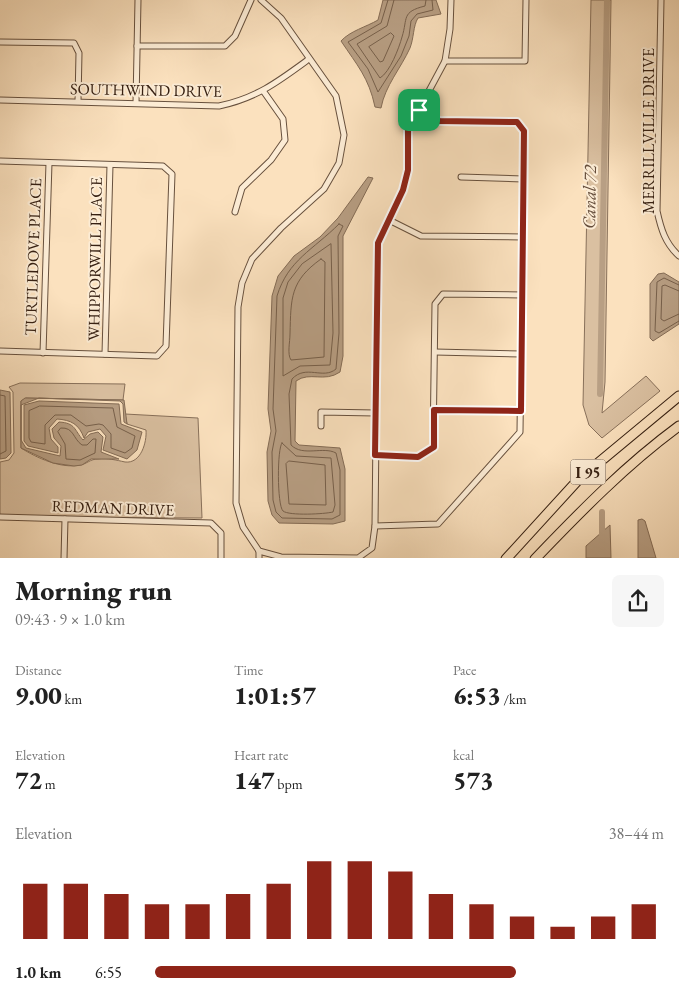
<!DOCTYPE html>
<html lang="en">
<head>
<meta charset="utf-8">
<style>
  :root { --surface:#fff; --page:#f6f6f6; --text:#222; --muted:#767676; --accent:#8f2418 }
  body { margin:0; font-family:"EB Garamond",serif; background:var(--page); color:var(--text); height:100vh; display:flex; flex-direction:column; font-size:19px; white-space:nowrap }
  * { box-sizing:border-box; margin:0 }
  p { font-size:16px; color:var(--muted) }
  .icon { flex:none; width:28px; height:28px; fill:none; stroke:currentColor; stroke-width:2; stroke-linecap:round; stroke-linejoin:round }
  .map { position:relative; height:558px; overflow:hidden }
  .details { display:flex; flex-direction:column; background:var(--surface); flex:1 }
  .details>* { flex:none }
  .pin { position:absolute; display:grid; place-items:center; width:42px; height:42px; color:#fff; margin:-21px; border-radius:10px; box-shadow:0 2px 8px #0006 }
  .round { display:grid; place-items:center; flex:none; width:52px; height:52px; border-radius:8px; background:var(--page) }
  .headline { display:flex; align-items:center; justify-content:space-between; height:85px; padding:0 15px }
  h1 { font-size:28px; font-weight:800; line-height:38px }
  .stats { display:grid; grid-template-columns:repeat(3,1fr); gap:8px; height:85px; padding:5px 15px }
  .stats div { display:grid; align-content:center }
  .stats b { font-size:25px; font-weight:800 }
  .stats small { font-size:14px; font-weight:400 }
  .stats p { font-size:14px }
  .chart { height:140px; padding:10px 15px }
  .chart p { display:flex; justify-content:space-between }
  .chart svg { width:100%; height:90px; margin-top:5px; stroke:var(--accent); stroke-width:6 }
  ul { padding:0 15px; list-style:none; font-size:16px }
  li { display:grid; grid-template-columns:80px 60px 1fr; align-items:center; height:38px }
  li i { height:12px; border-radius:6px; background:var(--accent) }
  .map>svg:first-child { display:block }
  .green { fill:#dac0a1; stroke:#88705a }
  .water { fill:#b89f84; stroke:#846c56 }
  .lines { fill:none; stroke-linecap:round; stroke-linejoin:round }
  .shore { stroke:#77604b; stroke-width:1 }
  .canal { stroke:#b89f84; stroke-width:6 }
  .minor-casing { stroke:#67503d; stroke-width:7 }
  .motorway-casing { stroke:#362012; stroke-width:11 }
  .minor { stroke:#fcecd5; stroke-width:5 }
  .motorway { stroke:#fbe1be; stroke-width:9 }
  .route-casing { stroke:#fff; stroke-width:10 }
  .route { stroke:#8f2418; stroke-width:6 }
  .labels { text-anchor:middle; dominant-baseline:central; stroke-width:4; stroke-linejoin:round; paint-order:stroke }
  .shield { fill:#fcecd5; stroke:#715d4c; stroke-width:1 }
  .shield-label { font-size:15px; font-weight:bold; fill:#362012 }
  .street-label { font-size:16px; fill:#362012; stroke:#fcecd5 }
  .water-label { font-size:18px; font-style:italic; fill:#644c3a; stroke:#fcecd5 }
</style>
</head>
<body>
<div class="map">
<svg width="679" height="559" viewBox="0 0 679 559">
  <rect width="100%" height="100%" fill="#fbe1be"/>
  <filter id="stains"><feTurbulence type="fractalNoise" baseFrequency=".004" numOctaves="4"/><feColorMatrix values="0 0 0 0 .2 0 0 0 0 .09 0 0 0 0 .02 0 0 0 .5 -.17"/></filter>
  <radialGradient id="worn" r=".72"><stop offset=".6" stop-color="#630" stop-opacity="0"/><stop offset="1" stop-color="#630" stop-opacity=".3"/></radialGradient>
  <g class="green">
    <path d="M591 0H611L605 382 602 413 646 376 660 391 602 438 589 425 583 405Z"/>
    <path d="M20 383 125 384 123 400 26 398 21 401V448C37 458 61 469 80 465 87 464 90 459 98 459 108 458 116 460 125 462 141 464 147 442 146 430L127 424 125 414 198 418 202 518 0 517V462L9 460 14 453 13 392 9 387Z"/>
  </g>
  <g class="water">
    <path d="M383 0H436L441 14 418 18C413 26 414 38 410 48 401 68 385 86 381 108L375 107C369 78 357 65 341 41 350 31 366 27 378 20Z"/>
    <path d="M368 177 373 178 343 236V356L340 372C324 383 310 371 296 381L295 441 299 445 340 448 345 469V521L333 524 279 523 272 515 268 501 267 452 271 431 268 409 272 296 278 276 294 256 320 237 338 218Z"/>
    <path d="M664 273 679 282V324L653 341 650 338V284L658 274Z"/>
    <path d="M0 390 10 392 11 453 6 458 0 459Z"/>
    <path d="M25 398 124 400 127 424 124 422 123 404 120 401 39 398 21 405V440L26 448 60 456 61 446 54 438 52 429 59 422C76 423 74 430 83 440L90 434 98 432 103 437 101 452 119 459H91L82 465 74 466 53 463 21 448V401Z"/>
    <path d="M39 401 119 404 121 424 142 432 137 450 127 459 103 450 106 436 100 429 88 432 84 438C79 424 71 420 57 419L49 428 51 439 58 447V453L28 446 24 441V405Z"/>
    <path d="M642 519 645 521 656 558H638V520Z"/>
    <path d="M610 525 611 558H586V546Z"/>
  </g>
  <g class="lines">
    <g class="shore">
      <path d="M388 0 381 23 348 42 368 69 378 92 401 56 409 36 411 21 417 14 433 10 432 0"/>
      <path d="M394 0 387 26 357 44 380 78C390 72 399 48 402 37 408 18 401 12 425 6L426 0"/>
      <path d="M391 33 394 36 383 61 380 62 369 47Z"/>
      <path d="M339 224 343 226 338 236 339 333 336 369C323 380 306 364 292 379L289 394 291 445C303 457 323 446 336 453L340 470V515L332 519 282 518 276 512 273 500 272 452 276 431 273 409 277 296C288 260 313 250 339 224Z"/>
      <path d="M331 244 333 333 330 365 300 366 283 376V298L288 282 302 264Z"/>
      <path d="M321 259 325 262 324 357 291 360C287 354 290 342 290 334 291 298 290 281 321 259Z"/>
      <path d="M679 285 664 278 657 282 655 331 659 333 679 321"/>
      <path d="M679 291 665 285 662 286 661 319 664 321 679 314"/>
      <path d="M0 395 5 396 6 451 0 454"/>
      <path d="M40 406 113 408 117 427 135 436 132 448 125 453 111 448V434L103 425 99 424 86 426 71 415H55L45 425V444L31 442 29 438V411Z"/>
      <path d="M61 428C74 427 73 439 82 445H87L93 439H96L95 453 80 460 66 459 65 444 58 432Z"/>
      <path d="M282 443 296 456 331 458 335 505 333 512C325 514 289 516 283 511 277 505 277 448 282 443Z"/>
      <path d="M289 461 325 465 326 505 289 504 286 464Z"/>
    </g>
    <g class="canal">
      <path d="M600 394 607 0"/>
      <path d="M602 540V512"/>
    </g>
    <defs>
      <g id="minor">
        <path d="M261 0 281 18 336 96 344 135 339 163 324 189 281 228 252 259 242 283 238 307 236 503 243 527 259 551 281 557 358 558 372 548 375 526 378 243 403 190 407 170 408 130 445 61 450 29 451 0"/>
        <path d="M661 0 657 211C661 229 665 243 679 256"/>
        <path d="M0 42 74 43 79 53 78 101"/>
        <path d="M137 46H225L235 36 251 0"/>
        <path d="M445 61H525L526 0"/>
        <path d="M0 100 219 106C257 98 279 81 309 59"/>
        <path d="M136 103 138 0"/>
        <path d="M0 161 163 166 172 174 166 346 157 356 0 351"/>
        <path d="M461 177 523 179"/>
        <path d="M235 212 242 188 271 160 285 140 283 119 264 92"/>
        <path d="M389 220 421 236 523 237"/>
        <path d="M435 352 521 354"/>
        <path d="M43 353 49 163"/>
        <path d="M105 354 110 165"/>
        <path d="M434 410 521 411"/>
        <path d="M321 426V412L375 413"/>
        <path d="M375 455 418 457 433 447 435 304 443 294 522 295"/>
        <path d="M0 517 211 523 221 533V559"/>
        <path d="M375 526 438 524 520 432 524 131 517 122 439 121 419 110"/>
        <path d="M64 559 65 519"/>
        <path d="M259 559V551"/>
      </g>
      <g id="motorway">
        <path d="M506 559 579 479 679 396"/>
        <path d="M535 559C581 511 626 465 679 426"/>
      </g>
    </defs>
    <use href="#minor" class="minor-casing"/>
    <use href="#motorway" class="motorway-casing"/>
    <use href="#minor" class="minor"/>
    <use href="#motorway" class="motorway"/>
  </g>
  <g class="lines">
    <defs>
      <path id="route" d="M419 110 439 121 517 122 524 131 521 411 434 410V447L418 457 375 455 378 243 403 190 408 170V130Z"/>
    </defs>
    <use href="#route" class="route-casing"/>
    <use href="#route" class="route"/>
  </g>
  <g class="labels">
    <rect class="shield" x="570.5" y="459.5" width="35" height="25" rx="4"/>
    <g class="shield-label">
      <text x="588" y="472">I 95</text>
    </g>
    <g class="street-label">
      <text transform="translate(146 90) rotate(1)">SOUTHWIND DRIVE</text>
      <text transform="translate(648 131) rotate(-90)">MERRILLVILLE DRIVE</text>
      <text transform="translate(33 257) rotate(-88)">TURTLEDOVE PLACE</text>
      <text transform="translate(95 259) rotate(-89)">WHIPPORWILL PLACE</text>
      <text transform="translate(113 508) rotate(2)">REDMAN DRIVE</text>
    </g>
    <g class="water-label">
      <text transform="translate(589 197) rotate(-89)">Canal 72</text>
    </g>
  </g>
  <rect width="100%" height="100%" filter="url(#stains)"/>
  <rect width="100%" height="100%" fill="url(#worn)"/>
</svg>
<div class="pin" style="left:419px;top:110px;background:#1e9e55"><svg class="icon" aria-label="arrive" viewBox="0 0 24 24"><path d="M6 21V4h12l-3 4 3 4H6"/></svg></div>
</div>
<section class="details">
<div class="headline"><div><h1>Morning run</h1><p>09:43 · 9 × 1.0 km</p></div><a class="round"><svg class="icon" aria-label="share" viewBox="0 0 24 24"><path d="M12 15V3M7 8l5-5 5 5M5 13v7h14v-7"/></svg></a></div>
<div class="stats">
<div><p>Distance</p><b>9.00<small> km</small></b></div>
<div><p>Time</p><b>1:01:57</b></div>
<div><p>Pace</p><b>6:53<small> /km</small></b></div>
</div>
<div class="stats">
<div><p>Elevation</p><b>72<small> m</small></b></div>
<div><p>Heart rate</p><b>147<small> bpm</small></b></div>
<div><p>kcal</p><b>573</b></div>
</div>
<div class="chart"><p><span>Elevation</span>38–44 m</p>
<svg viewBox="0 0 160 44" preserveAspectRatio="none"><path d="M5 44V17M15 44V17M25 44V22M35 44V27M45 44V27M55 44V22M65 44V17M75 44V6M85 44V6M95 44V11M105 44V22M115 44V27M125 44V33M135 44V38M145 44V33M155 44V27"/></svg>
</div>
<ul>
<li><b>1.0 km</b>6:55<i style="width:71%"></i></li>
</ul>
</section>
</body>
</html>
